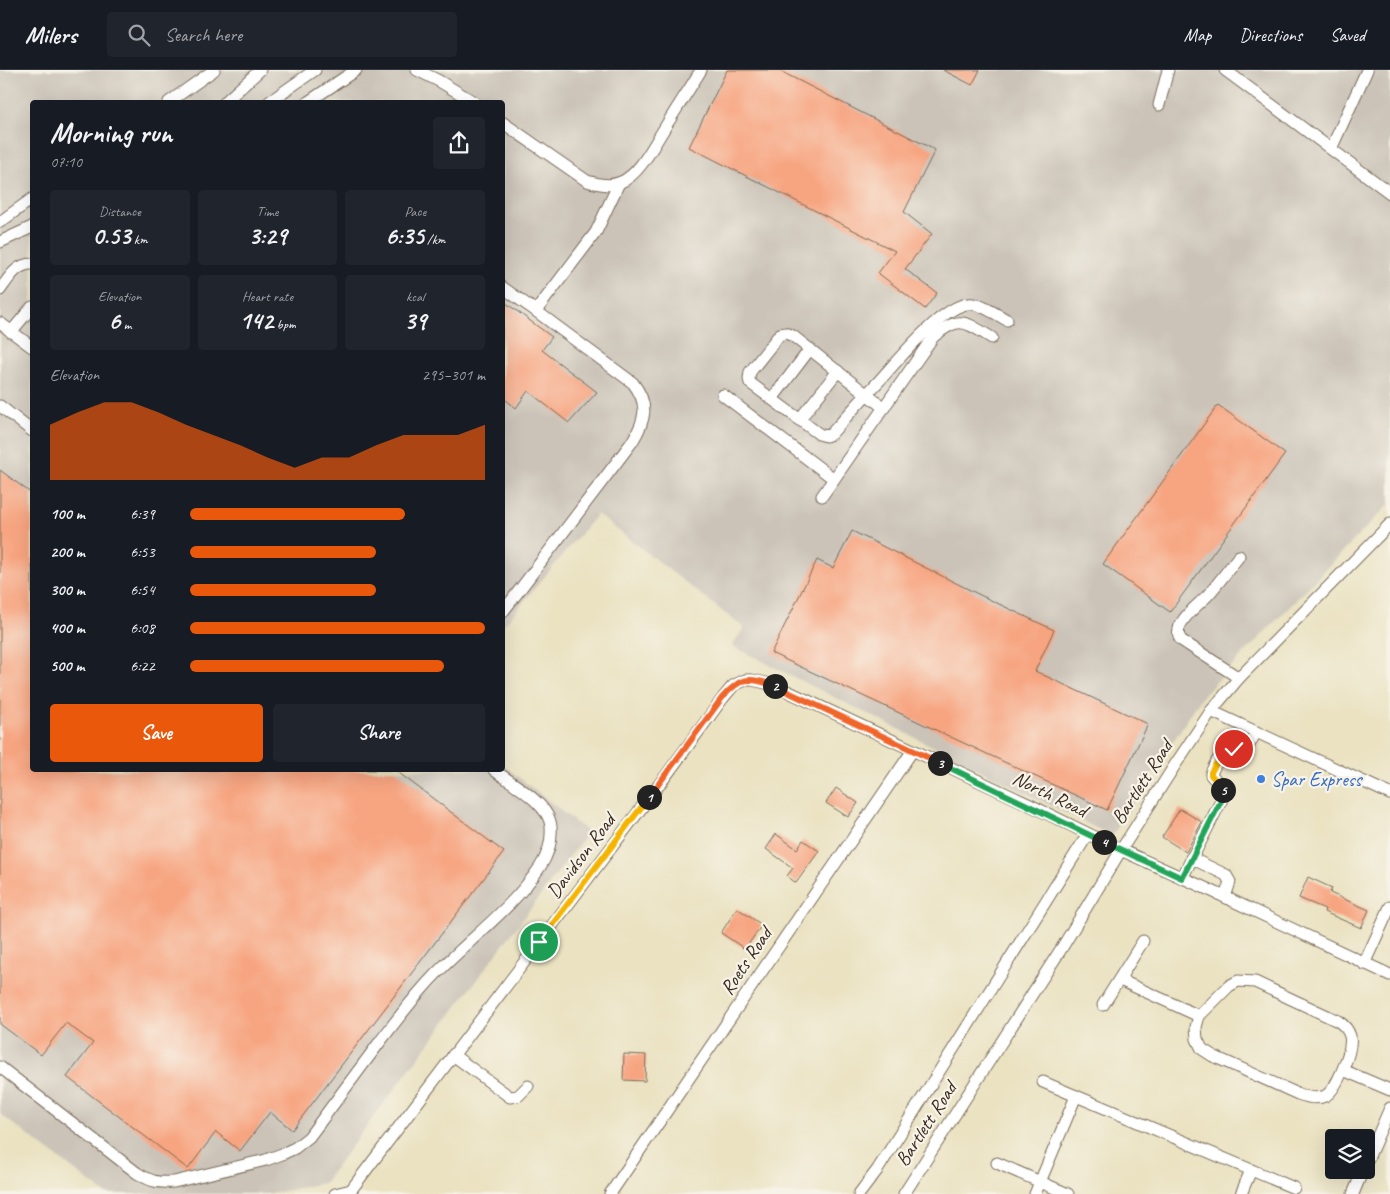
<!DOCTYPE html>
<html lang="en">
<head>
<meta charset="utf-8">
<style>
  :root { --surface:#171b24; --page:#20242c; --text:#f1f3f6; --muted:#9ea1a6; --line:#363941; --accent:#ea580c }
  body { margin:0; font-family:Caveat,sans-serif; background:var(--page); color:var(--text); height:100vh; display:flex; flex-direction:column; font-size:19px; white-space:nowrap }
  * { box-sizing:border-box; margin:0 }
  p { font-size:16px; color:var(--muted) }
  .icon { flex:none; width:28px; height:28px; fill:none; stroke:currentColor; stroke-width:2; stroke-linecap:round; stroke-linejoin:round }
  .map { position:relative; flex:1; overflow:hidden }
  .details { position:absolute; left:30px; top:30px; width:475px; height:672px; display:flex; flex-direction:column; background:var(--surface); border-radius:5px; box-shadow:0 5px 20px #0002 }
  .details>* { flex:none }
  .tools { position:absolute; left:1325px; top:1059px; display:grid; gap:10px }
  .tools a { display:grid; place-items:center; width:50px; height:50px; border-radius:5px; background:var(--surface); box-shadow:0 5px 20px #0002; font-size:25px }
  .pin { position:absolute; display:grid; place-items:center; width:42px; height:42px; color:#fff; margin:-21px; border:2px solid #fff; border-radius:50%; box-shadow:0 1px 5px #0007 }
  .km { position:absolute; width:25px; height:25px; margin:-12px; border-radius:50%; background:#222; color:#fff; font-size:14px; line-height:25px; text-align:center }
  .round { display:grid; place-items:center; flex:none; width:52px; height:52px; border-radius:5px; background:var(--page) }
  .overview { display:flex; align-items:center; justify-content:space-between; height:85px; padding:0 20px }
  h1 { font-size:28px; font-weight:800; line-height:38px }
  .metrics { display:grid; grid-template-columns:repeat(3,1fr); gap:8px; height:85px; padding:5px 20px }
  .metrics div { display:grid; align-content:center; border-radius:5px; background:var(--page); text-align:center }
  .metrics b { font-size:25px; font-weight:800 }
  .metrics small { font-size:14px; font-weight:400 }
  .metrics p { font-size:14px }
  .chart { height:140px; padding:10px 20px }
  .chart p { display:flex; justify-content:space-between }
  .chart svg { width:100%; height:90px; margin-top:5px; fill:var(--accent); opacity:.7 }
  .primary-button { display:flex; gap:10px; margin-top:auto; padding:10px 20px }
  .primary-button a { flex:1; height:58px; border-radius:5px; background:var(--accent); color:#fff; font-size:20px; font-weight:800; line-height:58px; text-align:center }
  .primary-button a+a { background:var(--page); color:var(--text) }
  ul { padding:0 20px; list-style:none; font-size:16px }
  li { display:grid; grid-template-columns:80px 60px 1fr; align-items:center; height:38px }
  li i { height:12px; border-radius:6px; background:var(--accent) }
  header { display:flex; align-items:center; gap:30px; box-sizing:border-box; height:70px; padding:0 25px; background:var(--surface); border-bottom:1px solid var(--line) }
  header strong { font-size:24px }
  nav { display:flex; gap:28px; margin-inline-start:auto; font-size:18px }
  .search { width:350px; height:45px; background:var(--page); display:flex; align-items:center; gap:12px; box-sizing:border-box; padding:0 18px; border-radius:5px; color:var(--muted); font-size:19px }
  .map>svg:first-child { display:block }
  .industrial { fill:#cbc3b8 }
  .building { fill:#f7a480 }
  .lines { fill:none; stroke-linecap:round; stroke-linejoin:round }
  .minor-casing { stroke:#786a57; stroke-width:13 }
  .minor { stroke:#fff; stroke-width:11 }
  .split-1-casing { stroke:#fff; stroke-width:10 }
  .split-2-casing { stroke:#fff; stroke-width:10 }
  .split-3-casing { stroke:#fff; stroke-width:10 }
  .split-4-casing { stroke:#fff; stroke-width:10 }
  .split-5-casing { stroke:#fff; stroke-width:10 }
  .split-6-casing { stroke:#fff; stroke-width:10 }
  .split-1 { stroke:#f5b400; stroke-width:6 }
  .split-2 { stroke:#f0652b; stroke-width:6 }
  .split-3 { stroke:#f0652b; stroke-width:6 }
  .split-4 { stroke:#22a559; stroke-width:6 }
  .split-5 { stroke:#22a559; stroke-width:6 }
  .split-6 { stroke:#f5b400; stroke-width:6 }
  .shop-dot { fill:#3f7fe0; stroke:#f7f3e8; stroke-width:2 }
  .labels { text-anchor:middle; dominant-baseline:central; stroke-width:4.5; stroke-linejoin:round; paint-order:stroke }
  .shop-label { font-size:20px; fill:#366cbe; stroke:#f7f3e8; text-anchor:start }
  .street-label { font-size:20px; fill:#3b2a1e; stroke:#f7f3e8 }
</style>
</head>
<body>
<header>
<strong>Milers</strong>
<div class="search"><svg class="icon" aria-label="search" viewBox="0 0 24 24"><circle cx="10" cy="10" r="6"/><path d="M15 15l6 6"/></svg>Search here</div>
<nav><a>Map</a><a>Directions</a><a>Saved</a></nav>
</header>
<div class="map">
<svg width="1390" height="1124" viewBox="0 0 1390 1124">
  <rect width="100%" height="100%" fill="#f7f3e8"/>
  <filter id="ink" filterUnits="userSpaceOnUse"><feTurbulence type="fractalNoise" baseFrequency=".02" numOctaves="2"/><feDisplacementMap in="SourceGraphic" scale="10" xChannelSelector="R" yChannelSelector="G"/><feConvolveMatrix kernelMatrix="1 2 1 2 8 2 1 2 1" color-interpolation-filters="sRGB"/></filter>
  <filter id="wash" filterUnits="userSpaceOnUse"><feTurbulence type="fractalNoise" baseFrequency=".0096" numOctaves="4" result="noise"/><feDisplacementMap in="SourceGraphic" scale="20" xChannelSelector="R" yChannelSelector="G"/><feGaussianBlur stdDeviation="1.12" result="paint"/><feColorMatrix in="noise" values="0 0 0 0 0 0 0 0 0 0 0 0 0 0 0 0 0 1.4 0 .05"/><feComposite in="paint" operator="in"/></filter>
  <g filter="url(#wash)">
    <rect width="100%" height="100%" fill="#eae2c1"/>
    <path class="industrial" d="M0 0H1390V433L1201 628 1112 766 732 576 744 558 597 444 503 556 502 32H32V700H502L503 695 588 762 324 1113 268 1124H106L0 1044Z"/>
    <g id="blocks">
      <g class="building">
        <path d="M727 0H778L935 80 904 142 932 164 905 199 937 223 925 239 878 203 895 181 689 77Z"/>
        <path d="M943 0H980L972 15Z"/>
        <path d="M502 230 552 267 542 280 597 322 569 353 528 321 516 338 502 327Z"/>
        <path d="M1218 335 1285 384 1170 542 1103 494Z"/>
        <path d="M0 400 32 424V700H395L504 782 292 1060 270 1042 240 1081 216 1062 188 1099 67 1007 93 973 66 953 41 985 0 954Z"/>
        <path d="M852 461 980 525 1054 560 1035 601 1148 654 1107 740 771 583 817 490 833 498Z"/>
        <path d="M836 718 858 733 848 747 826 733Z"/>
        <path d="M1180 739 1202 752 1186 782 1162 767Z"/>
        <path d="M776 764 797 779 803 770 819 781 796 813 787 806 793 798 766 779Z"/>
        <path d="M1308 807 1332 818 1330 823 1369 840 1361 858 1324 842 1325 839 1299 828Z"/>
        <path d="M737 838 762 855 745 879 721 863Z"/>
        <path d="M624 984 646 985 645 1011 623 1010Z"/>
      </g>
    </g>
  </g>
  <g filter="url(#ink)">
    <use href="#blocks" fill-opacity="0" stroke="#786a57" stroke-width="1"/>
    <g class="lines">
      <defs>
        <g id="minor">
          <path d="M417 0 439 11 474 32"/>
          <path d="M1225 0 1390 123"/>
          <path d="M169 32 214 0"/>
          <path d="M225 32 260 0"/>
          <path d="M269 32 315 0"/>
          <path d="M308 32 356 0"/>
          <path d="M1159 35 1168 0"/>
          <path d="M502 52 587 111C598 114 610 117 621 112 640 104 653 76 664 59 676 39 689 20 701 0"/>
          <path d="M1331 79 1367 0"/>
          <path d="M0 152 32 129"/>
          <path d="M0 172 32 157"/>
          <path d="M502 217 536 241 633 313C650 335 645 351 632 372L502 543"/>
          <path d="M0 220C9 208 16 194 32 194"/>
          <path d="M536 241 596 162 619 113"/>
          <path d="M0 253 32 277"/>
          <path d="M11 262 32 237"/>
          <path d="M723 325 834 409 822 426"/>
          <path d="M772 329 810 279"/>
          <path d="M0 336 32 361"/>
          <path d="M884 338 793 266 786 263 780 264 750 302 749 309 750 313 819 364 826 366 831 364C847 346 863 328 880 310 897 291 942 236 968 234 979 232 997 245 1007 250"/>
          <path d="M799 350 838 301"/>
          <path d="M834 409 933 267C960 245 964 251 992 268"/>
          <path d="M1239 608 1181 570C1177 565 1178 558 1182 552 1188 542 1199 534 1207 526 1218 514 1228 500 1239 486"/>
          <path d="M1211 641 1390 724"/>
          <path d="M1191 788 1226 805 1230 812 1225 827"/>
          <path d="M1182 808 1224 725 1222 717 1211 705C1212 699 1222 680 1229 678 1233 677 1240 680 1245 681L1247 679 1256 662"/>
          <path d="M1364 894 1390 837"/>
          <path d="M1120 910 1199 946"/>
          <path d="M1238 911 1255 912 1338 951C1344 955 1348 959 1350 966 1353 979 1337 1020 1325 1026 1316 1030 1306 1027 1298 1024L1213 986 1202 979 1197 969 1196 957 1199 946 1229 916Z"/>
          <path d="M1103 935 1143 871"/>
          <path d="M453 985 510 1027 518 1026 528 1016"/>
          <path d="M0 997 137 1103C152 1112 157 1113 174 1112L266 1090 282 1084 295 1078 309 1067C332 1036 356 1004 379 973 396 951 413 928 432 908 467 871 512 839 540 797 548 785 552 770 551 757 550 734 511 713 494 700"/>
          <path d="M1343 1000 1390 1020"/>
          <path d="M1043 1012 1294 1118"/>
          <path d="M997 1093 1068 1124"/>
          <path d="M1366 1093 1390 1038"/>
          <path d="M335 1124 351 1120 668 703 723 628 733 616 745 610H752L766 613 787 621 1030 735 1121 780 1214 822 1390 905"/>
          <path d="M610 1124 913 680"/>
          <path d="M859 1124 878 1099 1088 764"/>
          <path d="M904 1124 1063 876 1121 780 1175 695 1211 641 1239 608 1390 454"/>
          <path d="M1035 1124 1076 1026"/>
          <path d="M1241 1124 1251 1100"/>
          <path d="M1353 1124 1363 1100"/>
        </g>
      </defs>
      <use href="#minor" class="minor-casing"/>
      <use href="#minor" class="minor"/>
    </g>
  </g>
  <g class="lines" filter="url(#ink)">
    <defs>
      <path id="split-1" d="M539 872 649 727"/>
      <path id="split-2" d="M649 727 722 628C740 607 749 606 775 616"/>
      <path id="split-3" d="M775 616 940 693"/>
      <path id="split-4" d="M940 693 1104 772"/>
      <path id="split-5" d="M1104 772 1182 808 1224 725 1223 720"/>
      <path id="split-6" d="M1223 720 1222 717 1211 705V702L1224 681 1229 678 1234 679"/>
    </defs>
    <use href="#split-1" class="split-1-casing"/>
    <use href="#split-2" class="split-2-casing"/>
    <use href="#split-3" class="split-3-casing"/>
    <use href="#split-4" class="split-4-casing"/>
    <use href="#split-5" class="split-5-casing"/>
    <use href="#split-6" class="split-6-casing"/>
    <use href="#split-1" class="split-1"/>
    <use href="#split-2" class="split-2"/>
    <use href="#split-3" class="split-3"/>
    <use href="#split-4" class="split-4"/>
    <use href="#split-5" class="split-5"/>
    <use href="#split-6" class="split-6"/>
  </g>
  <circle class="shop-dot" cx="1261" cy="709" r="5"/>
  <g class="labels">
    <g class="shop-label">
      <text x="1271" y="709">Spar Express</text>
    </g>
    <g class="street-label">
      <text transform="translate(1142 712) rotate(-57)">Bartlett Road</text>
      <text transform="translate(1050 724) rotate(26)">North Road</text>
      <text transform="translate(581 786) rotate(-53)">Davidson Road</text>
      <text transform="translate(746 891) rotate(-56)">Roets Road</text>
      <text transform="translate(926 1054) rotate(-57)">Bartlett Road</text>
    </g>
  </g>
</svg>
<div class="tools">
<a><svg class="icon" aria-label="layers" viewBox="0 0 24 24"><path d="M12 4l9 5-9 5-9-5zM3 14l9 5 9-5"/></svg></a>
</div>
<div class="pin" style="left:539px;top:872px;background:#1e9e55"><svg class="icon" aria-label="arrive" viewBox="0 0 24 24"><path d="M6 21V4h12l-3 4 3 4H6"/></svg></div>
<div class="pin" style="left:1234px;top:679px;background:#d93025"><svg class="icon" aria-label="check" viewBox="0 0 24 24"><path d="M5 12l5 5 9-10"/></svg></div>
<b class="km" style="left:649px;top:727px">1</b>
<b class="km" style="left:775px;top:616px">2</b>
<b class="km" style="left:940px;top:693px">3</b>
<b class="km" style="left:1104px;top:772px">4</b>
<b class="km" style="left:1223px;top:720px">5</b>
<section class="details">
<div class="overview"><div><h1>Morning run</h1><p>07:10</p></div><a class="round"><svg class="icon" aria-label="share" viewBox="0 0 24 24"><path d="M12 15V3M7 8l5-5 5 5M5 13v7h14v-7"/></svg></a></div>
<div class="metrics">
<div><p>Distance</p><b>0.53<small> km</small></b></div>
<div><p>Time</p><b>3:29</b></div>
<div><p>Pace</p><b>6:35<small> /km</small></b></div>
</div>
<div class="metrics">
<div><p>Elevation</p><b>6<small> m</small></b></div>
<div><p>Heart rate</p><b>142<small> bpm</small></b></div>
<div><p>kcal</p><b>39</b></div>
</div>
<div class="chart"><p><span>Elevation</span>295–301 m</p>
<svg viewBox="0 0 160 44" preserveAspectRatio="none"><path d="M0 44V17L10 11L20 6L30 6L40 11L50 17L60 22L70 27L80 33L90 38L100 33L110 33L120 27L130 22L140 22L150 22L160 17V44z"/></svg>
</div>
<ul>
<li><b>100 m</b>6:39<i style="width:73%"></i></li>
<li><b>200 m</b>6:53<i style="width:63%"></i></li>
<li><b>300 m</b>6:54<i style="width:63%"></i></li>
<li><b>400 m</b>6:08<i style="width:100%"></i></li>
<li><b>500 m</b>6:22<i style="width:86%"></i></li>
</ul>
<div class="primary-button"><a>Save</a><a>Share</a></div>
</section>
</div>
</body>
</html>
